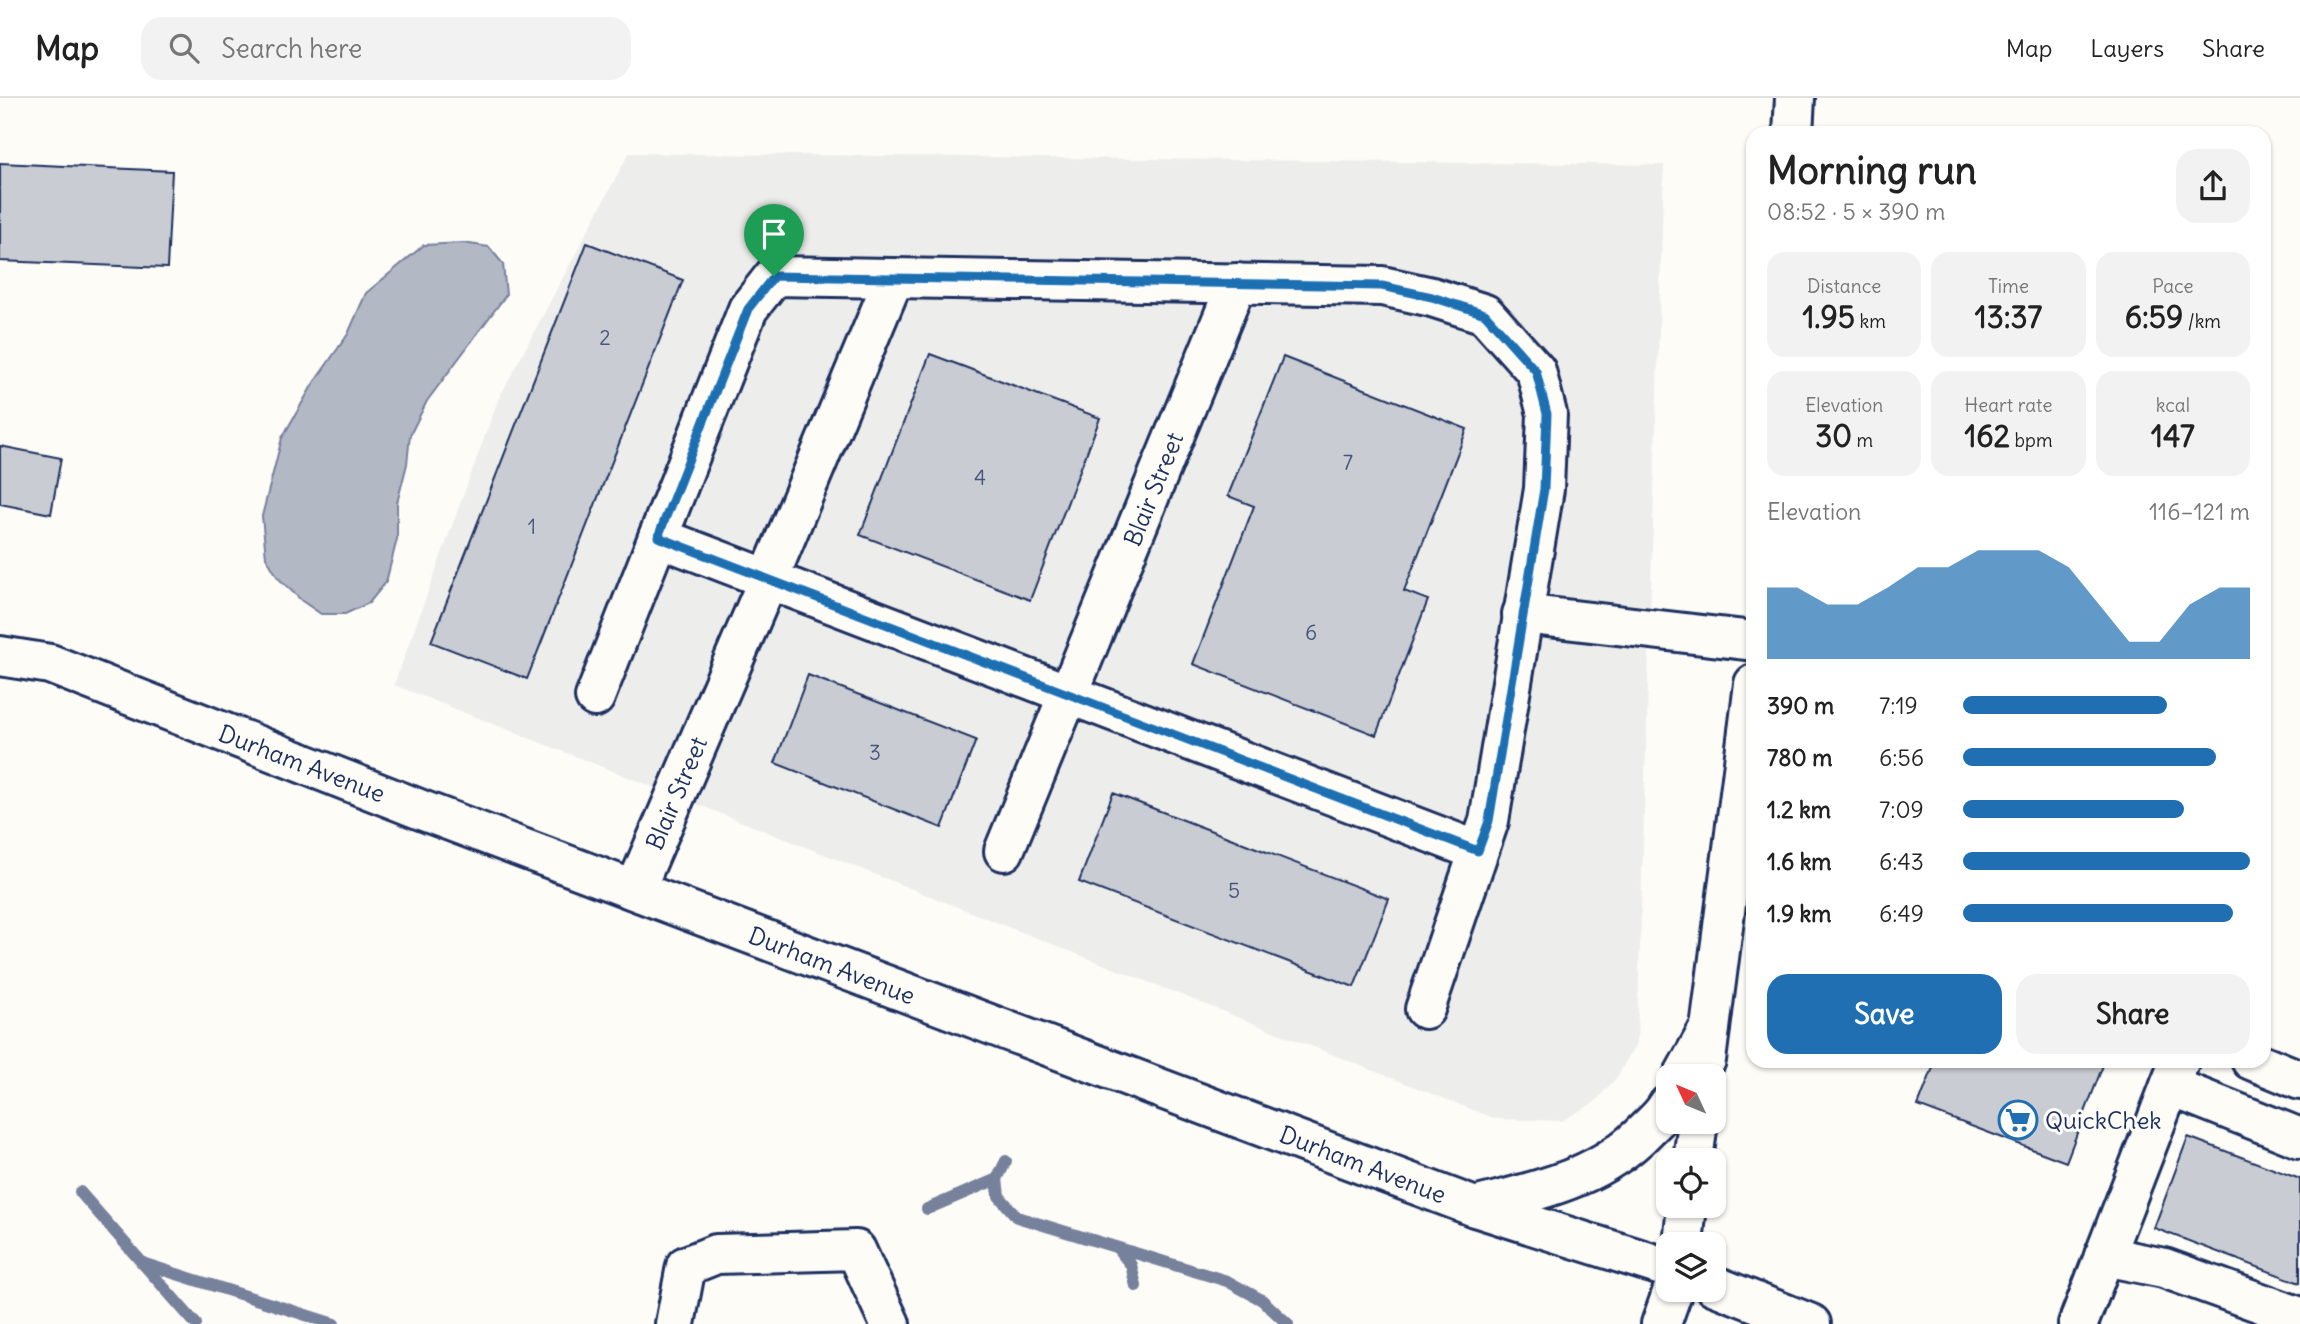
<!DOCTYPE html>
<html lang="en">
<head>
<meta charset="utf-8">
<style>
  :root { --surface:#fff; --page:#f2f2f2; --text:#222; --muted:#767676; --line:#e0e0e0; --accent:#1f6fb2 }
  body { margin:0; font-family:Delius,sans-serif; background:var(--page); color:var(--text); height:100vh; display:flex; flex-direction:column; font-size:26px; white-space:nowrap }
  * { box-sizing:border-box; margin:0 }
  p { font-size:23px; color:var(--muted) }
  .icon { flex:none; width:38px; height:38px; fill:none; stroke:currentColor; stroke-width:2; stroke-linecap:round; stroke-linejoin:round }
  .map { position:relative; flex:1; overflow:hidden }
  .details { position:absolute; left:1746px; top:28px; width:525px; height:942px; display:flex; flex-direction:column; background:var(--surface); border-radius:21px; box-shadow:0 2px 5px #0004 }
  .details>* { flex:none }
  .needle { width:46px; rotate:314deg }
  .tools { position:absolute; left:1656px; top:966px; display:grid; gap:14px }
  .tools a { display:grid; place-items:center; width:70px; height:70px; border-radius:14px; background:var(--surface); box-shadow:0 2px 5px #0004; font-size:35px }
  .pin { position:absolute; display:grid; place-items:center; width:60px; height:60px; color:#fff; margin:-72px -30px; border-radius:50% 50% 50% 0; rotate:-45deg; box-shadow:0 0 7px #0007 }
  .pin .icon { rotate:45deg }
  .round { display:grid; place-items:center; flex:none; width:74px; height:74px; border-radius:21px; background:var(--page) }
  .summary { display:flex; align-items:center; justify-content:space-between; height:119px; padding:0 21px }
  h1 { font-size:38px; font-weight:800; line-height:52px }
  .stats { display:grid; grid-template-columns:repeat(3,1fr); gap:10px; height:119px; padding:7px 21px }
  .stats div { display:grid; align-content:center; border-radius:18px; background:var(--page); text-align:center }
  .stats b { font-size:30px; font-weight:800 }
  .stats small { font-size:19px; font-weight:400 }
  .stats p { font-size:19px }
  .chart { height:196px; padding:14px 21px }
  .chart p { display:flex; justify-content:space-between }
  .chart svg { width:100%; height:126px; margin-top:7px; fill:var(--accent); opacity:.7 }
  .primary-button { display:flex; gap:14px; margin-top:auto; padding:14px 21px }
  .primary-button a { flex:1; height:80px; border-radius:21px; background:var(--accent); color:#fff; font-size:28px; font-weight:800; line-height:80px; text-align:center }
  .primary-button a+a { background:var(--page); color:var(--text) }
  ul { padding:0 21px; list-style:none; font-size:23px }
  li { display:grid; grid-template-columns:112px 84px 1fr; align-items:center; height:52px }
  li i { height:18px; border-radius:9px; background:var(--accent) }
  header { display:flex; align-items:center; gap:42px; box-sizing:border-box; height:98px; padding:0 35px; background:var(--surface); border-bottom:2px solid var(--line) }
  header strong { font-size:33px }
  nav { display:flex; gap:38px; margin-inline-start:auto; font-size:24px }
  .search { width:490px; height:63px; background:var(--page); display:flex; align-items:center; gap:18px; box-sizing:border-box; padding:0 24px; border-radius:21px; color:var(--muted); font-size:26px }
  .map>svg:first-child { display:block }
  .built { fill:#edeeec }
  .water { fill:#b3b8c5; stroke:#76819c; stroke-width:2 }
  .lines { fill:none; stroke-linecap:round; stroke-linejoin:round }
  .stream { stroke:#76819c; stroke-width:12 }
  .building { fill:#c9ccd3; stroke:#1b2f5e; stroke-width:2 }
  .minor-casing { stroke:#1b2f5e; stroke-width:44 }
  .major-casing { stroke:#1b2f5e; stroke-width:44 }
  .minor { stroke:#fdfcf7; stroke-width:38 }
  .major { stroke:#fdfcf7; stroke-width:38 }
  .route-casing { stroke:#fff; stroke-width:14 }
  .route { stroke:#1f6fb2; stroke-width:9 }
  .labels { text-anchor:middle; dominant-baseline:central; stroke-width:6; stroke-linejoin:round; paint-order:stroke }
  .number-label { font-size:21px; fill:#46567b }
  .street-label { font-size:24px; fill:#1b2f5e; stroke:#fdfcf7 }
  .poi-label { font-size:24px; fill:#1b2f5e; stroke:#fdfcf7; text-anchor:start }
</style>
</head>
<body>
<header>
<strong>Map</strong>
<div class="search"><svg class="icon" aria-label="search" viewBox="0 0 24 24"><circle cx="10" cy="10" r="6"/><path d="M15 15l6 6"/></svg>Search here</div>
<nav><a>Map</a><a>Layers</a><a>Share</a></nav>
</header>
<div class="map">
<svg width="2300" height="1226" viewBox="0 0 2300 1226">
  <rect width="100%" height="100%" fill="#fdfcf7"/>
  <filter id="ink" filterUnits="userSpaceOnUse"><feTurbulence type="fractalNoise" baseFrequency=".0143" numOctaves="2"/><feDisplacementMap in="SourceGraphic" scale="14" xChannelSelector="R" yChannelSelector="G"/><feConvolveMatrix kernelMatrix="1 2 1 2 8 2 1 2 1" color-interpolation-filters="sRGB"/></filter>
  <g filter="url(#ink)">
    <path class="built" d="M629 55 1664 67 1637 944 1617 979 1595 1004 1562 1023 1496 1021 394 587 498 302Z"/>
    <path class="water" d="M463 145 489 149 503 166 506 197 427 303 410 337 407 366 397 405V441L386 484 369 505 345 516H321L302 503 278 480 266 459 262 418 282 340 313 286 348 236 366 195 424 147Z"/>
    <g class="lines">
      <g class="stream">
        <path d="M997 1081 999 1098 1017 1119 1227 1183 1262 1202 1288 1226"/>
        <path d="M80 1094 196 1226"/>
        <path d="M927 1111 997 1081 1006 1063"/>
        <path d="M1118 1151 1131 1167 1136 1188"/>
        <path d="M142 1165 334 1226"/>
      </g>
    </g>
    <g class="building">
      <path d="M0 65 172 73 167 170 0 163Z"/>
      <path d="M587 145 683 182 527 581 431 544Z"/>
      <path d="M930 256 1100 320 1030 502 860 437Z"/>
      <path d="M1283 259 1467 331 1404 493 1428 502 1376 637 1193 566 1254 408 1228 398Z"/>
      <path d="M0 348 61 360 51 416 0 406Z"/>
      <path d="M808 577 976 642 942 730 775 665Z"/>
      <path d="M1113 695 1389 801 1354 889 1079 784Z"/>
      <path d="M1936 962H2105L2066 1064 1918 1008Z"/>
      <path d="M2188 1039 2300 1081V1185L2154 1130Z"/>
    </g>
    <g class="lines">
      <defs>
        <g id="minor">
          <path d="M1793 35 1795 0"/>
          <path d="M658 439 1478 753"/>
          <path d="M1522 516 1754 543"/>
          <path d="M595 599 748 211 774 178 1382 188 1432 199 1485 216 1536 273 1547 316 1544 391 1489 723 1425 911"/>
          <path d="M1004 753 1237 185"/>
          <path d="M635 792 768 482 894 180"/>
          <path d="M1706 962 1754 586"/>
          <path d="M2251 962 2300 982"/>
          <path d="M2170 988 2300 1040"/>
          <path d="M1693 1062 1698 1024"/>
          <path d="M1683 1146 1687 1108"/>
          <path d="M2104 1158 2164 1170 2300 1219"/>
          <path d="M675 1226 686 1168 716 1156 856 1152 890 1226"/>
          <path d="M1661 1226 1673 1192"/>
          <path d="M2078 1226 2180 962"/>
        </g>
        <g id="major">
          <path d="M0 558 50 566 424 713 1475 1109 1668 1170"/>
          <path d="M1683 978 1710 929"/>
          <path d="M1475 1109C1538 1092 1599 1081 1646 1032 1654 1024 1663 1017 1668 1007"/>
          <path d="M1713 1187 1811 1226"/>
        </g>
      </defs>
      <use href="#minor" class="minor-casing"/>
      <use href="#major" class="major-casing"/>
      <use href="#minor" class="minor"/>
      <use href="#major" class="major"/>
    </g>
  </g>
  <g class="lines" filter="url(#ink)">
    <defs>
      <path id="route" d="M774 178 1382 188 1432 199 1485 216 1536 273 1547 316 1544 391 1489 723 1478 753 658 439 748 211Z"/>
    </defs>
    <use href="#route" class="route-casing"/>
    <use href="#route" class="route"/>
  </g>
  <defs>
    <symbol id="supermarket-ring" viewBox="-11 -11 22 22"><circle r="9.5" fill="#fdfcf7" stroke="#1f6fb2" stroke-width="1.5"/><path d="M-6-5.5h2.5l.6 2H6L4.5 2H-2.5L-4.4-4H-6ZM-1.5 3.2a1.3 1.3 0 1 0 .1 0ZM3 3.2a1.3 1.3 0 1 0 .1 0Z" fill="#1f6fb2"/></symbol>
  </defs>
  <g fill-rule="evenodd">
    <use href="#supermarket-ring" x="1996" y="1000" width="44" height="44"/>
  </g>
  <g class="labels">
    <g class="number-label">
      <text x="605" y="239">2</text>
      <text x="1348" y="364">7</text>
      <text x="980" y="379">4</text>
      <text x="532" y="428">1</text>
      <text x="1311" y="534">6</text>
      <text x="875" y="654">3</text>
      <text x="1234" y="792">5</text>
    </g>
    <g class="street-label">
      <text transform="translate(1153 391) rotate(-68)">Blair Street</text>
      <text transform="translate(302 665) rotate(21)">Durham Avenue</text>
      <text transform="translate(676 695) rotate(-67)">Blair Street</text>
      <text transform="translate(832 867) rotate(21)">Durham Avenue</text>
      <text transform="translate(1363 1066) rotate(21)">Durham Avenue</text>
    </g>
    <g class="poi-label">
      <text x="2045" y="1022">QuickChek</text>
    </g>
  </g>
</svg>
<div class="tools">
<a><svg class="needle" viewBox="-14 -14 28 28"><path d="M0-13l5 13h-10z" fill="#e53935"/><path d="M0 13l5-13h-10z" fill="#767676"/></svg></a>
<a><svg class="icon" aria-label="locate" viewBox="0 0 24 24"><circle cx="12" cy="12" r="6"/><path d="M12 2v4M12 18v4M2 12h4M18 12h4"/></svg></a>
<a><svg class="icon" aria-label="layers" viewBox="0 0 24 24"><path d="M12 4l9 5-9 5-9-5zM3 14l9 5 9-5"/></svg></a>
</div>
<div class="pin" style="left:774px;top:178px;background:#1e9e55"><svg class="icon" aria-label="arrive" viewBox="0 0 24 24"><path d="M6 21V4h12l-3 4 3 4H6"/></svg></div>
<section class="details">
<div class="summary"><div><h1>Morning run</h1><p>08:52 · 5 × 390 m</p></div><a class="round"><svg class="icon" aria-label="share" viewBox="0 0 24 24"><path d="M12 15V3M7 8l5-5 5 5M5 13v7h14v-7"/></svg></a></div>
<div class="stats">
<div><p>Distance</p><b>1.95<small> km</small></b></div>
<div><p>Time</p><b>13:37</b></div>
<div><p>Pace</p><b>6:59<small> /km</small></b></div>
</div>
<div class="stats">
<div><p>Elevation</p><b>30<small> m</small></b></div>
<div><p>Heart rate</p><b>162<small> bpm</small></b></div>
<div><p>kcal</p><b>147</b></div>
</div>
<div class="chart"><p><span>Elevation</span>116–121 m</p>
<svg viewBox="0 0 160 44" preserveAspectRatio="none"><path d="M0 44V19L10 19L20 25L30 25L40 19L50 12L60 12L70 6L80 6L90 6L100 12L110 25L120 38L130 38L140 25L150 19L160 19V44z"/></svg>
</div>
<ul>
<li><b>390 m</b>7:19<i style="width:71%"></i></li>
<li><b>780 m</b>6:56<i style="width:88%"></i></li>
<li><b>1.2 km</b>7:09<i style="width:77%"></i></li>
<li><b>1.6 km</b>6:43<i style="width:100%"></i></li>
<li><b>1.9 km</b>6:49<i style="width:94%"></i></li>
</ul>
<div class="primary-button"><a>Save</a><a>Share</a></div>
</section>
</div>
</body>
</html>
